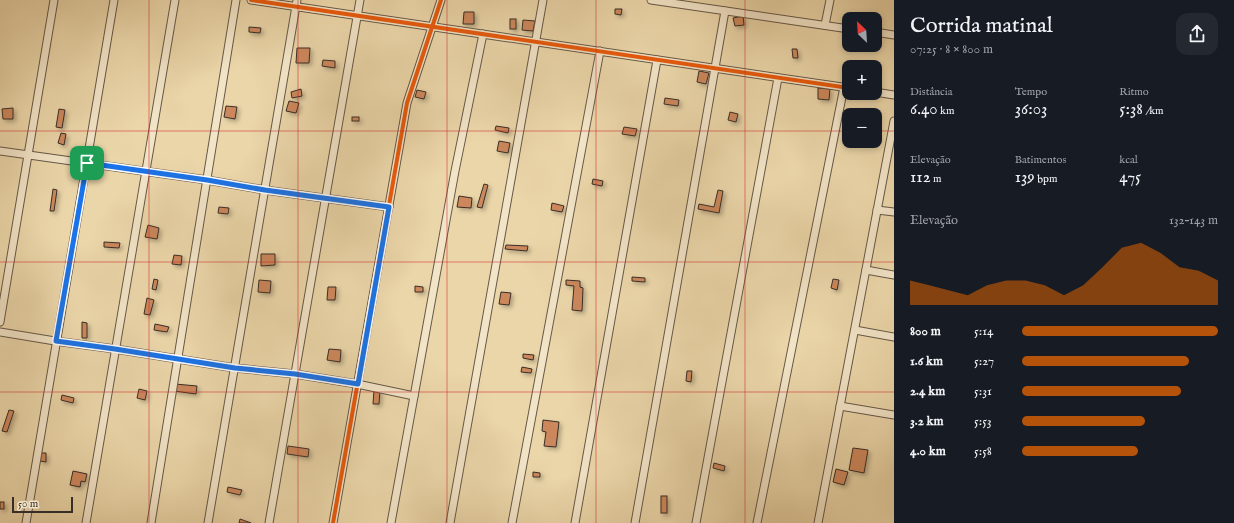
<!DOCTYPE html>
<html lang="pt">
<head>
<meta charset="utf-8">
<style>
  :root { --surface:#171b24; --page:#242831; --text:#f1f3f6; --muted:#9ea1a6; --accent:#b45309 }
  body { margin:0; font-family:"IM FELL English",serif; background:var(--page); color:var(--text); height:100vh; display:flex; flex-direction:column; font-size:15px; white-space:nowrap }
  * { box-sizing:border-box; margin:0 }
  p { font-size:13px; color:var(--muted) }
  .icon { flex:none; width:22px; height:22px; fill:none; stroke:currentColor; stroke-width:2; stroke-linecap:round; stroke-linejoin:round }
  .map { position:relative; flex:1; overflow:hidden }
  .side { display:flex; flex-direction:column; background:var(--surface); width:340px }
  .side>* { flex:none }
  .needle { width:26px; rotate:335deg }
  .fabs { position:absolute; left:842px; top:12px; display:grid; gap:8px }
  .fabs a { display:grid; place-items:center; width:40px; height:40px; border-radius:8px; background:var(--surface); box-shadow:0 2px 6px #0003; font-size:20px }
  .scale { position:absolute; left:12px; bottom:10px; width:61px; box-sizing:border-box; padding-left:4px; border:2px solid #392e26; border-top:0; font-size:11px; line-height:14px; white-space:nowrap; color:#392e26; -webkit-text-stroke:3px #f2e4c7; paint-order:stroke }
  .pin { position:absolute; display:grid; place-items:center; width:34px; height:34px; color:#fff; margin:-17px; border-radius:8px; box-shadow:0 2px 6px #0006 }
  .round { display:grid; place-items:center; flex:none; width:42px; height:42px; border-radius:12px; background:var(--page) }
  .head { display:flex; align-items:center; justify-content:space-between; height:68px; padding:0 16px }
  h1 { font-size:22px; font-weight:600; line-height:30px }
  .stats { display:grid; grid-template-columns:repeat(3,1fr); gap:6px; height:68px; padding:4px 16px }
  .stats div { display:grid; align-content:center }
  .stats b { font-size:17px; font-weight:600 }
  .stats small { font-size:11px; font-weight:400 }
  .stats p { font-size:11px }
  .chart { height:112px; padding:8px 16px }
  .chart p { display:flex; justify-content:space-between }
  .chart svg { width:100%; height:72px; margin-top:4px; fill:var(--accent); opacity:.7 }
  ul { padding:0 16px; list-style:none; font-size:13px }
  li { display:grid; grid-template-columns:64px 48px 1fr; align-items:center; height:30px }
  li i { height:10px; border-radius:5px; background:var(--accent) }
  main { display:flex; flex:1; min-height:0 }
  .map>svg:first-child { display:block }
  .building { fill:#cc875b; stroke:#392e26; filter:url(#shadow) }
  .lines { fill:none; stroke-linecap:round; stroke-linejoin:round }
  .minor-casing { stroke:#665847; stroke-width:9 }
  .minor { stroke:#f2e4c7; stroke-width:7 }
  .cycleway-casing { stroke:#f2e4c7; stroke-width:6 }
  .cycleway { stroke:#e8590c; stroke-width:4 }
  .route-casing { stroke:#fff; stroke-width:8 }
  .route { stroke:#1a73e8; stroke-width:5 }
  .grid { fill:none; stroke:#d62828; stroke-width:1; stroke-opacity:0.55 }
</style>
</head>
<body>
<main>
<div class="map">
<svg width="894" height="523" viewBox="0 0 894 523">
  <defs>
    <filter id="shadow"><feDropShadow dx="2.5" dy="2.5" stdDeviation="2" flood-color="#0004"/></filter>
  </defs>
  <rect width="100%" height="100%" fill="#ebd6a9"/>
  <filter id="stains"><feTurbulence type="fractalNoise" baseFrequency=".005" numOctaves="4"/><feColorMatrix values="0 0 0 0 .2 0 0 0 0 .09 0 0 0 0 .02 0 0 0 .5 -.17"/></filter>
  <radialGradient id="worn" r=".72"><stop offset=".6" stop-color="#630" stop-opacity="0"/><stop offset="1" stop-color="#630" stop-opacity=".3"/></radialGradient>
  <g class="building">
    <path d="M615 9H622L621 15 615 14Z"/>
    <path d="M464 12H474V24H463Z"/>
    <path d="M743 16 744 25 735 26 733 18Z"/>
    <rect x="510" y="19" width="6" height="10"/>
    <path d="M523 20 535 21 533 31 522 30Z"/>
    <path d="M249 27 261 28 260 33 249 32Z"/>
    <path d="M297 48H310L309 63H296Z"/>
    <path d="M792 49H797L798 58H793Z"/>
    <path d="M323 60 335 61V68L322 66Z"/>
    <path d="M699 71 709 73 706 84 697 82Z"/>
    <path d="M818 88 830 89 829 100 818 99Z"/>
    <path d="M301 89 302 96 292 98 291 92Z"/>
    <path d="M417 90 426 92 424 99 415 97Z"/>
    <path d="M665 98 679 100 678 106 664 104Z"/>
    <path d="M289 101 299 103 296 113 286 111Z"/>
    <path d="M226 106 237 107 235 119 224 117Z"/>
    <path d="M13 108V119H3L2 109Z"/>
    <path d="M59 109 65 110 62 128 56 127Z"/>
    <path d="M730 112 738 114 736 122 728 120Z"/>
    <rect x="352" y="117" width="7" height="4"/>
    <path d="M496 126 509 128 508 133 495 130Z"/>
    <path d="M624 127 637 129 635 136 622 134Z"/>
    <path d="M61 133 66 134 64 145 58 143Z"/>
    <path d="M499 141 510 143 508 153 497 151Z"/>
    <path d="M593 179 603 181 602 186 592 184Z"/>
    <path d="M484 184 488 185 482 208 477 207Z"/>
    <path d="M53 189 57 190 54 211H50Z"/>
    <path d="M718 190 723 191 719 213 698 209 699 204 714 207Z"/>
    <path d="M459 196 472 198 471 208 457 207Z"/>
    <path d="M552 203 564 206 562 212 551 210Z"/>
    <path d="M219 207 229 208 228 214 218 213Z"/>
    <path d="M148 225 159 228 157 239 145 237Z"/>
    <path d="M104 242 120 243 119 248 104 247Z"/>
    <path d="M506 245 528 246 527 251 505 249Z"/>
    <path d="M261 254H275V265L261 266Z"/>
    <path d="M174 255 182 256 181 265 172 264Z"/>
    <path d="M632 277 645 278V282L632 281Z"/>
    <path d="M154 279 158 280 156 290 152 289Z"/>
    <path d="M833 279 839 280 837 290 831 288Z"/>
    <path d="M259 280 271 281 270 293 258 292Z"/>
    <path d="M566 280 580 281V287L583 288 582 311 572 310 574 286 566 285Z"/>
    <path d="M415 286 423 287V292H415Z"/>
    <path d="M328 287H336L335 300H327Z"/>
    <path d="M501 292 511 293 509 305 499 304Z"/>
    <path d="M147 298 154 300 150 315 144 314Z"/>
    <path d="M82 322 87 323V338H82Z"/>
    <path d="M155 324 169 327 167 332 154 330Z"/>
    <path d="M329 349 341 350 340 362 327 360Z"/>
    <path d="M523 354 534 355 533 360 523 358Z"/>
    <path d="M522 367 532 369 531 373 521 372Z"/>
    <path d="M687 371H692L691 382 686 381Z"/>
    <path d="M175 384 197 386 196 394 174 391Z"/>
    <path d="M139 389 147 391 145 400 137 398Z"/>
    <path d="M374 390H380L379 404H373Z"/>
    <path d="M62 395 74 398 73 403 61 400Z"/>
    <path d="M9 410 14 411 7 432 2 431Z"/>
    <path d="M543 420 559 422 556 447 544 446 546 432 542 431Z"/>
    <path d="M288 446 309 449 308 457 287 454Z"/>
    <path d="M853 448 868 450 864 473 849 470Z"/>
    <path d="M41 453H46V462L40 461Z"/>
    <path d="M714 463 725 466 724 471 713 468Z"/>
    <path d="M836 469 848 472 844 485 833 482Z"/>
    <path d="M73 471 87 474 85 482 81 481 80 487 70 485Z"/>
    <path d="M533 472 540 473V477H533Z"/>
    <path d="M228 487 242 490 240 495 227 492Z"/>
    <rect x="661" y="496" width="6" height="17"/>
    <rect x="0" y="502" width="4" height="7"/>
    <path d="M240 519 251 523H239Z"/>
  </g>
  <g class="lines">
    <defs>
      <g id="minor">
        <path d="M251 0 849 88"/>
        <path d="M651 0 849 29"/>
        <path d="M825 25 830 0"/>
        <path d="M875 32 894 35"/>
        <path d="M875 92 894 95"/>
        <path d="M0 151 207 180 265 190 389 207"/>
        <path d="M877 210 894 212"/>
        <path d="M866 270 894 275"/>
        <path d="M0 322 54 0"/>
        <path d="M855 330 894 337"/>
        <path d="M0 332 55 341 115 349 235 368 295 374 357 384 414 396"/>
        <path d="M840 406 894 415"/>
        <path d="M26 523 114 0"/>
        <path d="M86 523 175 0"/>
        <path d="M151 523 236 0"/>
        <path d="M208 523 297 0"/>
        <path d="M269 523 360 0"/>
        <path d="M333 523 407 103 441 0"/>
        <path d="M391 523 455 171 483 34"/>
        <path d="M450 523 543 0"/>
        <path d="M512 523 600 51"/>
        <path d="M575 523 657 60"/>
        <path d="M635 523 725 11"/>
        <path d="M696 523 778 78"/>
        <path d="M757 523 844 87"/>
        <path d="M818 523 894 121"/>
      </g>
    </defs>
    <use href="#minor" class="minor-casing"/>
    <use href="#minor" class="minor"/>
    <defs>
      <g id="cycleway">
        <path d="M251 0 849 88"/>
        <path d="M333 523 407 103 441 0"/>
      </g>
    </defs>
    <use href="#cycleway" class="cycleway-casing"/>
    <use href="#cycleway" class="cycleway"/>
  </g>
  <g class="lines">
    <defs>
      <path id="route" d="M87 163 207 180 265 190 389 207 358 384 295 374 235 368 115 349 56 341Z"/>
    </defs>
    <use href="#route" class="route-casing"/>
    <use href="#route" class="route"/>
  </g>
  <path class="grid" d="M149 0V523M298 0V523M447 0V523M596 0V523M745 0V523M0 131H849M875 131H894M0 262H894M0 392H894"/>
  <rect width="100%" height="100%" filter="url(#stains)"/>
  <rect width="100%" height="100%" fill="url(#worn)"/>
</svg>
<div class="fabs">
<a><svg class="needle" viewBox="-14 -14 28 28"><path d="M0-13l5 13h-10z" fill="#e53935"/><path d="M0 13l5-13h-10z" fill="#9ea1a6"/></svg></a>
<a>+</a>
<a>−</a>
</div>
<div class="scale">50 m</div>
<div class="pin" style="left:87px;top:163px;background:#1e9e55"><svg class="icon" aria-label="arrive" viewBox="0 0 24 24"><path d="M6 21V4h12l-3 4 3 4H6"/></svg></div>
</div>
<section class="side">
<div class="head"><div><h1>Corrida matinal</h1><p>07:25 · 8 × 800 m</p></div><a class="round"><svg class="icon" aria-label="share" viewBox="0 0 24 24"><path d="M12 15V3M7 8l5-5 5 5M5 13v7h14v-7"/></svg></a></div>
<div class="stats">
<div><p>Distância</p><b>6.40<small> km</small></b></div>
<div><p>Tempo</p><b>36:03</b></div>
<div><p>Ritmo</p><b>5:38<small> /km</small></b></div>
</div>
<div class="stats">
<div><p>Elevação</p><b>112<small> m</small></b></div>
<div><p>Batimentos</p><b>139<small> bpm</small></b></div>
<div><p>kcal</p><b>475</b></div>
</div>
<div class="chart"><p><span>Elevação</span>132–143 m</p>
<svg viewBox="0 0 160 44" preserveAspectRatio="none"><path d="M0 44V29L10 32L20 35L30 38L40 32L50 29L60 29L70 32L80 38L90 32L100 21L110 9L120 6L130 12L140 21L150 23L160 29V44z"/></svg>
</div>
<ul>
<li><b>800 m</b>5:14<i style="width:100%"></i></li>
<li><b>1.6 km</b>5:27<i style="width:85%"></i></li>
<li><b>2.4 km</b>5:31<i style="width:81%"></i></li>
<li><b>3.2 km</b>5:53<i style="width:63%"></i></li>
<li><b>4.0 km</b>5:58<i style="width:59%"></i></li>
</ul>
</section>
</main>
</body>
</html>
